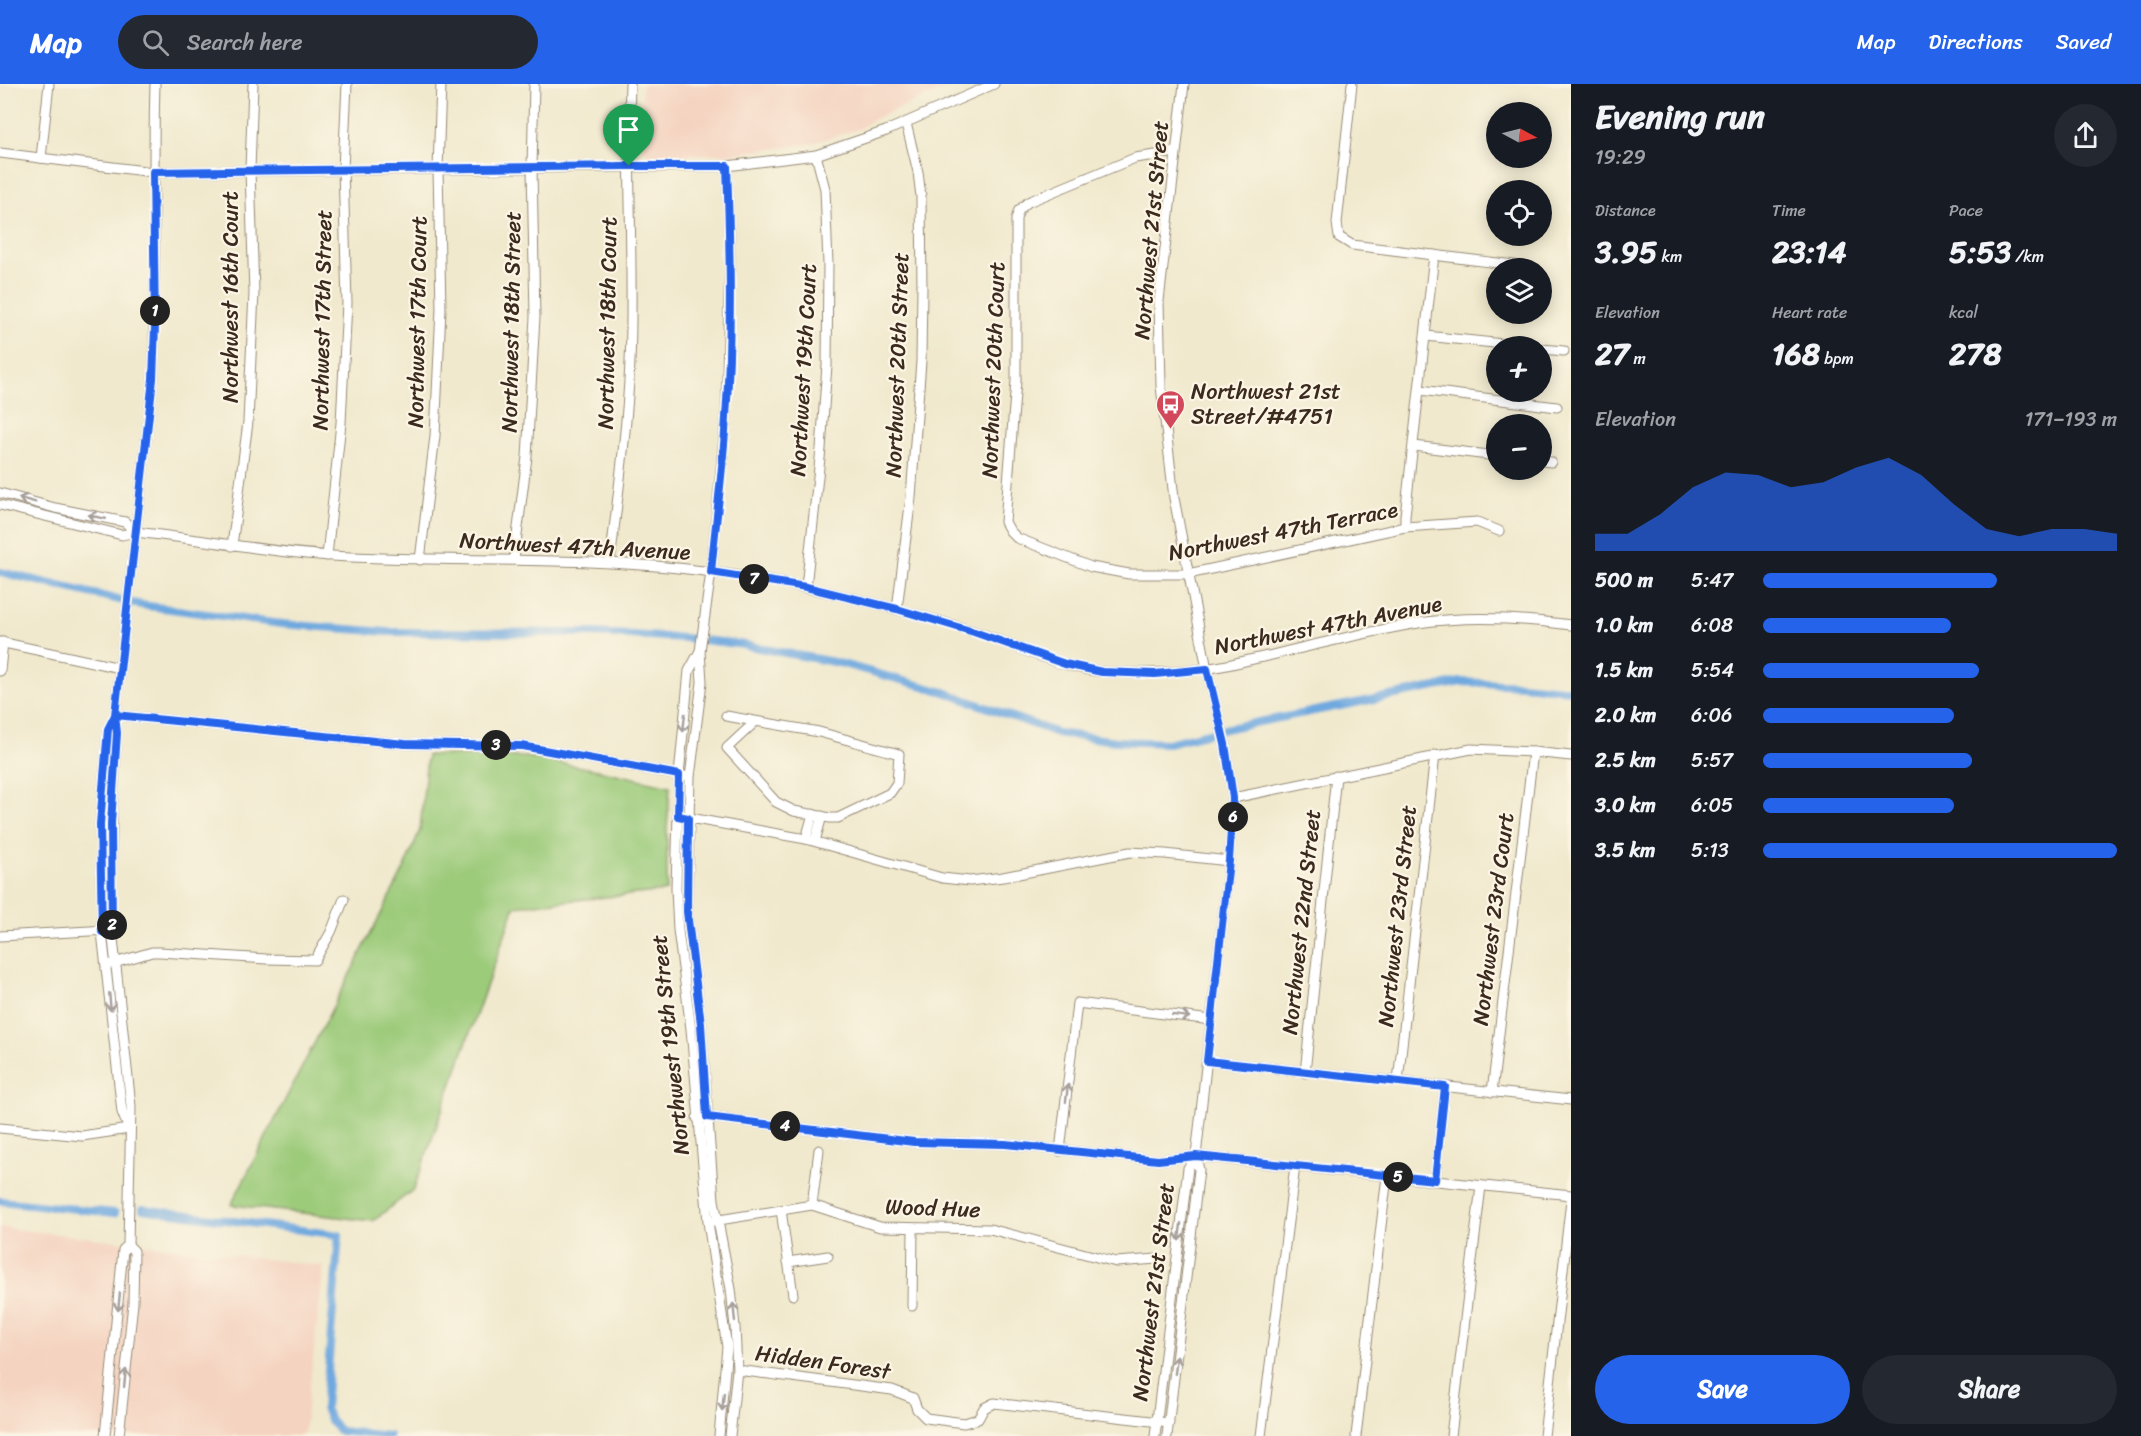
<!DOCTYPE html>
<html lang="en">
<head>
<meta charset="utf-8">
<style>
  :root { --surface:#171b24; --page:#242831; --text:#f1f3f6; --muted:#9ea1a6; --accent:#2563eb }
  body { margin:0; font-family:Sriracha,sans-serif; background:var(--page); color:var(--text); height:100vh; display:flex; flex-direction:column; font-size:22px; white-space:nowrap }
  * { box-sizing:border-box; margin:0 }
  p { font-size:20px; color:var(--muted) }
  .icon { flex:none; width:33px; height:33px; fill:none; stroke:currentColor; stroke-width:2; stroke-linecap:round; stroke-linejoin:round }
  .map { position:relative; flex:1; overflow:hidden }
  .sheet { display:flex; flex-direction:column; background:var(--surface); width:570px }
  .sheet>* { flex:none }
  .needle { width:39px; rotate:97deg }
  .fabs { position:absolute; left:1486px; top:18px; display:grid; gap:12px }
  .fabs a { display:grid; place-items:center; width:66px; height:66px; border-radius:50%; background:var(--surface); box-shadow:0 3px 15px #0003; font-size:30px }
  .pin { position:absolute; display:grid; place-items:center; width:51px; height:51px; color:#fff; margin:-62px -26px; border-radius:50% 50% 50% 0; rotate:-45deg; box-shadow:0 0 6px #0007 }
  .pin .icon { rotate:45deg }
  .km { position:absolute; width:30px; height:30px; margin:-15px; border-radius:50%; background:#222; color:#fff; font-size:16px; line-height:30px; text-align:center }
  .round { display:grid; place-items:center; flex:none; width:63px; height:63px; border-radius:32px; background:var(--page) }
  .head { display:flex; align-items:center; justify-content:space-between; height:102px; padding:0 24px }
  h1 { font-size:33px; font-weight:700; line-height:45px }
  .figures { display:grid; grid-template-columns:repeat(3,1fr); gap:9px; height:102px; padding:6px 24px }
  .figures div { display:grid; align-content:center }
  .figures b { font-size:30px; font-weight:700 }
  .figures small { font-size:16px; font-weight:400 }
  .figures p { font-size:16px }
  .chart { height:168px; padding:12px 24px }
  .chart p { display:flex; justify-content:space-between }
  .chart svg { width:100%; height:108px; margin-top:6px; fill:var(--accent); opacity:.7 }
  .primary-button { display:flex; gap:12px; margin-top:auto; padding:12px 24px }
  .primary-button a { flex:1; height:69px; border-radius:36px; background:var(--accent); color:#fff; font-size:24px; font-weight:700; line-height:69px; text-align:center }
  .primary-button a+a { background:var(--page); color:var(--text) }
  ul { padding:0 24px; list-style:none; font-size:20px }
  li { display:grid; grid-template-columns:96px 72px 1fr; align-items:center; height:45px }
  li i { height:15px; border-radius:8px; background:var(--accent) }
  header { display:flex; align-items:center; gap:36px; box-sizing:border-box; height:84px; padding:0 30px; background:var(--accent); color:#fff }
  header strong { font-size:28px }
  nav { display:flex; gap:33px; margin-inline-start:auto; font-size:21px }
  .search { width:420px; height:54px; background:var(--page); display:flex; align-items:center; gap:15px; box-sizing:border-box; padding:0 21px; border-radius:33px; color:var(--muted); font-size:22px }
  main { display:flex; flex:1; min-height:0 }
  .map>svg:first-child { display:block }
  .built { fill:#f4d3c0 }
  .green { fill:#9ccb7a; stroke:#6c7a4c; stroke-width:1.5 }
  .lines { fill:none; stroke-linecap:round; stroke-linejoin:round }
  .canal { stroke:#70a9df; stroke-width:8 }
  .minor-casing { stroke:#968a76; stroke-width:11 }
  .minor { stroke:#fff; stroke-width:9 }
  .oneway { stroke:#a79f9a }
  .route-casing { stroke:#fff; stroke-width:12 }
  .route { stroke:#2563eb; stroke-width:8 }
  .labels { text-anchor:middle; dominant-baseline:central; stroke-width:4.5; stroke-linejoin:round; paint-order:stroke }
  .street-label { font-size:22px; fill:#3b2a1e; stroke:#fcf5e5 }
  .poi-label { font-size:22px; fill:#3b2a1e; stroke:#fcf5e5; text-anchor:start }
</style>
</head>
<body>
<header>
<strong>Map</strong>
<div class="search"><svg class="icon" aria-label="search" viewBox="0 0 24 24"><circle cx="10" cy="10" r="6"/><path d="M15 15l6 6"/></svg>Search here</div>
<nav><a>Map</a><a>Directions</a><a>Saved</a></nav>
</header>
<main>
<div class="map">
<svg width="1571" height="1352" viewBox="0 0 1571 1352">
  <rect width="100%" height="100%" fill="#fcf5e5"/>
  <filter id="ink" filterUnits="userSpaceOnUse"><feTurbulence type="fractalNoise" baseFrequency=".0167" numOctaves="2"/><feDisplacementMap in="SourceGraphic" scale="12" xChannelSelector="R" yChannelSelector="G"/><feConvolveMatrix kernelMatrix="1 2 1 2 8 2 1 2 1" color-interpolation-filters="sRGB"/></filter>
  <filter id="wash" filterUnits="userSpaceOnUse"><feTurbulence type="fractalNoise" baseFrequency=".008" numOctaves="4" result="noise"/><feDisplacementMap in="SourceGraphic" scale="24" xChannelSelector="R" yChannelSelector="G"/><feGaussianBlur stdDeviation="1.35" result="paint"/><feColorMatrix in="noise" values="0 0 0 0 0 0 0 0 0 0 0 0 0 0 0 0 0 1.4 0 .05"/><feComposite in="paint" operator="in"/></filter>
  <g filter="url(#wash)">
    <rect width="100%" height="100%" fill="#f0e9cd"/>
    <g class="built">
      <path d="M642 0H955L876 34 859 45 810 60 734 70 649 71 641 63Z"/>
      <path d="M0 1143 324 1182 304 1349 297 1352H0Z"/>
    </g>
    <path class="green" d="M427 671 527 673 598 686 670 702 667 745V807L515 822 414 1105 373 1137 231 1121 404 785 420 746Z"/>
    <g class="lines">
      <g class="canal">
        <path d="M0 488 141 521 281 540 387 548 593 549 685 554 738 560 839 579 944 608 1057 649 1115 657 1168 659 1229 644 1461 598 1522 601 1571 606"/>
        <path d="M0 1117 115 1129"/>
        <path d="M143 1125 339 1151 325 1324 331 1338 340 1347 389 1352"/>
      </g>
    </g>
  </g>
  <g filter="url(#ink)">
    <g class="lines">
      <defs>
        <g id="minor">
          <path d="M1352 0 1337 139 1339 153 1352 161 1530 183"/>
          <path d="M1176 68 1135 74 1028 118 1019 126 1016 135V297L1005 438 1010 447 1017 454 1091 483 1129 490H1188L1405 443 1477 438 1499 447"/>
          <path d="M0 69 153 88 727 82 816 71 886 47 994 0"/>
          <path d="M41 74 49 0"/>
          <path d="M727 82 730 175 726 333 711 488 700 567 702 598 690 693 687 828 701 940 714 1116 731 1205 735 1243 737 1286 730 1352"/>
          <path d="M1426 252 1523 262"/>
          <path d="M1542 265 1564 267"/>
          <path d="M1420 306 1557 323"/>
          <path d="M1414 362 1497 372"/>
          <path d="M1542 377 1551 378"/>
          <path d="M0 409 55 424 125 438 135 448"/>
          <path d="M0 421 122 451 135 448C201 455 266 468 332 472 458 479 586 471 712 488 799 499 884 520 969 546 1013 559 1062 586 1108 588 1140 590 1171 589 1203 585 1225 583 1246 576 1268 572 1317 560 1367 548 1418 539 1469 531 1520 534 1571 541"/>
          <path d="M1405 443V432L1434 171"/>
          <path d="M232 462 248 338 254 209 250 86 253 0"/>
          <path d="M327 472 341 339 347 219 343 85 347 0"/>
          <path d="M514 475 527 373 535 233 532 84 534 0"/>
          <path d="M420 476 435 352 441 225 438 85 441 0"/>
          <path d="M610 478C618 412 627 345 630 278 634 186 627 93 630 0"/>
          <path d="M806 503 821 365 827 281 828 180 825 105 816 71"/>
          <path d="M897 525 911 413 921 277 922 204 921 113 918 88 906 39"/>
          <path d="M0 558 120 584"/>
          <path d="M700 567 689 587 679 691 676 804 678 846 691 945 708 1138 727 1263 719 1352"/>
          <path d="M0 587 3 558"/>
          <path d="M115 631 405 660 522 662 684 692"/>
          <path d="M115 632 108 645 100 740 102 848 122 1028 128 1043"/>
          <path d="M726 632 819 648 899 670 897 699 890 709 838 734H830L794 727 776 718 727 664 755 638"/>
          <path d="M1233 714 1471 665 1533 668 1571 672"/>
          <path d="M684 733 806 755 942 794 970 797 1003 793 1130 768 1165 770 1229 777"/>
          <path d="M806 755 813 730"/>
          <path d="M815 757 822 732"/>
          <path d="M0 852 108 846"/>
          <path d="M111 880 152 868H160L266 875 315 876 331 848 344 815"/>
          <path d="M1207 977 1571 1016"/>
          <path d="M1305 989 1336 692"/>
          <path d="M1398 997 1435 671"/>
          <path d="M1492 1008 1533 668"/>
          <path d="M697 1034 707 1033 914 1058 1005 1060 1158 1076 1196 1072 1571 1111"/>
          <path d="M0 1044 82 1052 129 1045"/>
          <path d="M1060 1067 1077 919 1211 936"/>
          <path d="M1435 1096 1445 1003"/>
          <path d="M812 1121 819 1066"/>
          <path d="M781 1126 793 1211"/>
          <path d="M713 1137 812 1121 880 1143 990 1145 1116 1178 1157 1175"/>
          <path d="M788 1178 828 1172"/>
          <path d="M912 1222 913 1144"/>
          <path d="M737 1286 892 1306 913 1314 917 1325 926 1334 964 1339 978 1335 984 1324 994 1319 1169 1339"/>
          <path d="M105 1352 123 1166 128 1161 131 1022 112 845 111 801 112 729 117 649 115 631 153 295C157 197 152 98 155 0"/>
          <path d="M119 1352 133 1219 134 1167 128 1161"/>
          <path d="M1155 1352 1188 1084 1196 1072"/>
          <path d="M1167 1352 1199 1086 1196 1072 1229 777 1233 714 1225 660 1207 585 1174 414 1161 302 1159 217 1184 0"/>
          <path d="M1261 1352 1295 1082"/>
          <path d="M1356 1352 1387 1092"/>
          <path d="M1451 1352 1481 1102"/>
          <path d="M1544 1352 1571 1116"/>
        </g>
      </defs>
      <use href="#minor" class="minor-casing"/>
      <use href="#minor" class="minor"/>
    </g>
    <defs><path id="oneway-shaft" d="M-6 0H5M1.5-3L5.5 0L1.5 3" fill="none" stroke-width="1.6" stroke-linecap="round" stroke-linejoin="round" transform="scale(1.5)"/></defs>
    <g class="oneway">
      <use href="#oneway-shaft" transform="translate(27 416) rotate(-165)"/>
      <use href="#oneway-shaft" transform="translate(97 433) rotate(-169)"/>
      <use href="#oneway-shaft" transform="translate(684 639) rotate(96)"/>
      <use href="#oneway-shaft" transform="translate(110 918) rotate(85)"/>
      <use href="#oneway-shaft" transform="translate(1181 932) rotate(7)"/>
      <use href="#oneway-shaft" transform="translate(1067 1009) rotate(-83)"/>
      <use href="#oneway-shaft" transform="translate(1180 1148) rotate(97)"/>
      <use href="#oneway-shaft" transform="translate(119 1218) rotate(96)"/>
      <use href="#oneway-shaft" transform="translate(734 1228) rotate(-96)"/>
      <use href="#oneway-shaft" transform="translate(1176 1281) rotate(-83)"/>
      <use href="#oneway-shaft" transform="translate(125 1294) rotate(-84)"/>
      <use href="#oneway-shaft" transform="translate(723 1318) rotate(96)"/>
    </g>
  </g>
  <g class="lines" filter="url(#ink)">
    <defs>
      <path id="route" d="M629 82 153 88 155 242 153 295 115 631 117 649 111 739 112 845 102 848 100 740 108 645 115 631 405 660 522 662 674 690 679 691 678 732 688 734 687 828 701 940 707 1033 914 1058 1005 1060 1158 1076 1196 1072 1435 1096 1445 1003 1207 977 1229 777 1233 714 1225 660 1207 585 1155 590 1102 588 1065 580 974 548 897 525 806 503 711 488C716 436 723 385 726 333 732 249 730 165 727 82H629"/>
    </defs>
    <use href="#route" class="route-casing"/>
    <use href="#route" class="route"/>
  </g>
  <defs>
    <symbol id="bus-pin" viewBox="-11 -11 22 30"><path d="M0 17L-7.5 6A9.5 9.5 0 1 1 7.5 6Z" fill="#d1495b" stroke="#fcf5e5"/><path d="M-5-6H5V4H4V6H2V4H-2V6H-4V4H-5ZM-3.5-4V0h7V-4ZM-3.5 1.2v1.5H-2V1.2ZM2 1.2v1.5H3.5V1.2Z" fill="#fff"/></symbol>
  </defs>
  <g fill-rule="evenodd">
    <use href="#bus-pin" x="1154" y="304" width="33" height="45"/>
  </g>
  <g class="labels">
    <g class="street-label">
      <text transform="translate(1151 146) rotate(-85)">Northwest 21st Street</text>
      <text transform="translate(230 213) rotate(-90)">Northwest 16th Court</text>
      <text transform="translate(322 236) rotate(-89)">Northwest 17th Street</text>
      <text transform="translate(417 238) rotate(-89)">Northwest 17th Court</text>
      <text transform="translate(511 238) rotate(-89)">Northwest 18th Street</text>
      <text transform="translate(607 239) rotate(-89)">Northwest 18th Court</text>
      <text transform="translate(897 281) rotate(-88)">Northwest 20th Street</text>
      <text transform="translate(803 286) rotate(-87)">Northwest 19th Court</text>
      <text transform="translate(993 286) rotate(-88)">Northwest 20th Court</text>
      <text transform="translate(1283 447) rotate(-11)">Northwest 47th Terrace</text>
      <text transform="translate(575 462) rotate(3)">Northwest 47th Avenue</text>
      <text transform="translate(1328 541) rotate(-11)">Northwest 47th Avenue</text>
      <text transform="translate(1397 832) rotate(-84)">Northwest 23rd Street</text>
      <text transform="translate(1493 835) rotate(-83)">Northwest 23rd Court</text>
      <text transform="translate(1301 838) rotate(-84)">Northwest 22nd Street</text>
      <text transform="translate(670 961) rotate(-96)">Northwest 19th Street</text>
      <text transform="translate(933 1124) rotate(2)">Wood Hue</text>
      <text transform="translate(1153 1208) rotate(-83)">Northwest 21st Street</text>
      <text transform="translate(823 1278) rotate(8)">Hidden Forest</text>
    </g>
    <g class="poi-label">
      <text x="1191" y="307">Northwest 21st<tspan x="1191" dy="25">Street/#4751</tspan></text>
    </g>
  </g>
</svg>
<div class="fabs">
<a><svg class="needle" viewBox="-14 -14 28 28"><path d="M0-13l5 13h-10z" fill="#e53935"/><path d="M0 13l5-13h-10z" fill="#9ea1a6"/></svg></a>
<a><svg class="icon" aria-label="locate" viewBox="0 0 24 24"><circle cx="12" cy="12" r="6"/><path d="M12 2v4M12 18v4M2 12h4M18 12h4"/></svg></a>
<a><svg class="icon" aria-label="layers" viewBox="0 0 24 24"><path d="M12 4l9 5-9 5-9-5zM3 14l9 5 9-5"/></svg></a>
<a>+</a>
<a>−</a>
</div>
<div class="pin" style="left:629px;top:82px;background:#1e9e55"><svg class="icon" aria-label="arrive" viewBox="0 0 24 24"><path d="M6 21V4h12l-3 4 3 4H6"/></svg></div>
<b class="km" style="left:155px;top:227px">1</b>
<b class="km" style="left:112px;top:841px">2</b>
<b class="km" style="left:496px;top:661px">3</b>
<b class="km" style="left:785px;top:1042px">4</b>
<b class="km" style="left:1398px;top:1093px">5</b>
<b class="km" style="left:1233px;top:733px">6</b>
<b class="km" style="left:754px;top:495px">7</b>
</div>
<section class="sheet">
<div class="head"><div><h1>Evening run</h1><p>19:29</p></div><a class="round"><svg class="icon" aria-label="share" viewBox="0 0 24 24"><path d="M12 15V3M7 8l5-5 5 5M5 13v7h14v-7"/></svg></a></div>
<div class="figures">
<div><p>Distance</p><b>3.95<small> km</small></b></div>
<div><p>Time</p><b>23:14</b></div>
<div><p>Pace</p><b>5:53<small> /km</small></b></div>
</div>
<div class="figures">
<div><p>Elevation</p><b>27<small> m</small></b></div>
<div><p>Heart rate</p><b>168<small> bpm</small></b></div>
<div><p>kcal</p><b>278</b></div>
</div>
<div class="chart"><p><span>Elevation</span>171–193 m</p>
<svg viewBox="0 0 160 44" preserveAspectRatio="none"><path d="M0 44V37L10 37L20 29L30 18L40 12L50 13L60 18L70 16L80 10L90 6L100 13L110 25L120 35L130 38L140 35L150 35L160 37V44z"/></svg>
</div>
<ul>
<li><b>500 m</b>5:47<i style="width:66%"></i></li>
<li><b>1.0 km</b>6:08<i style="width:53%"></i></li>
<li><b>1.5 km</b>5:54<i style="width:61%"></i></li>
<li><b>2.0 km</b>6:06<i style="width:54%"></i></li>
<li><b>2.5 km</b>5:57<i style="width:59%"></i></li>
<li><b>3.0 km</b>6:05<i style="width:54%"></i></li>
<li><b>3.5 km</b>5:13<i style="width:100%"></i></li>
</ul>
<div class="primary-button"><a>Save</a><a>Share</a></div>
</section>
</main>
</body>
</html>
